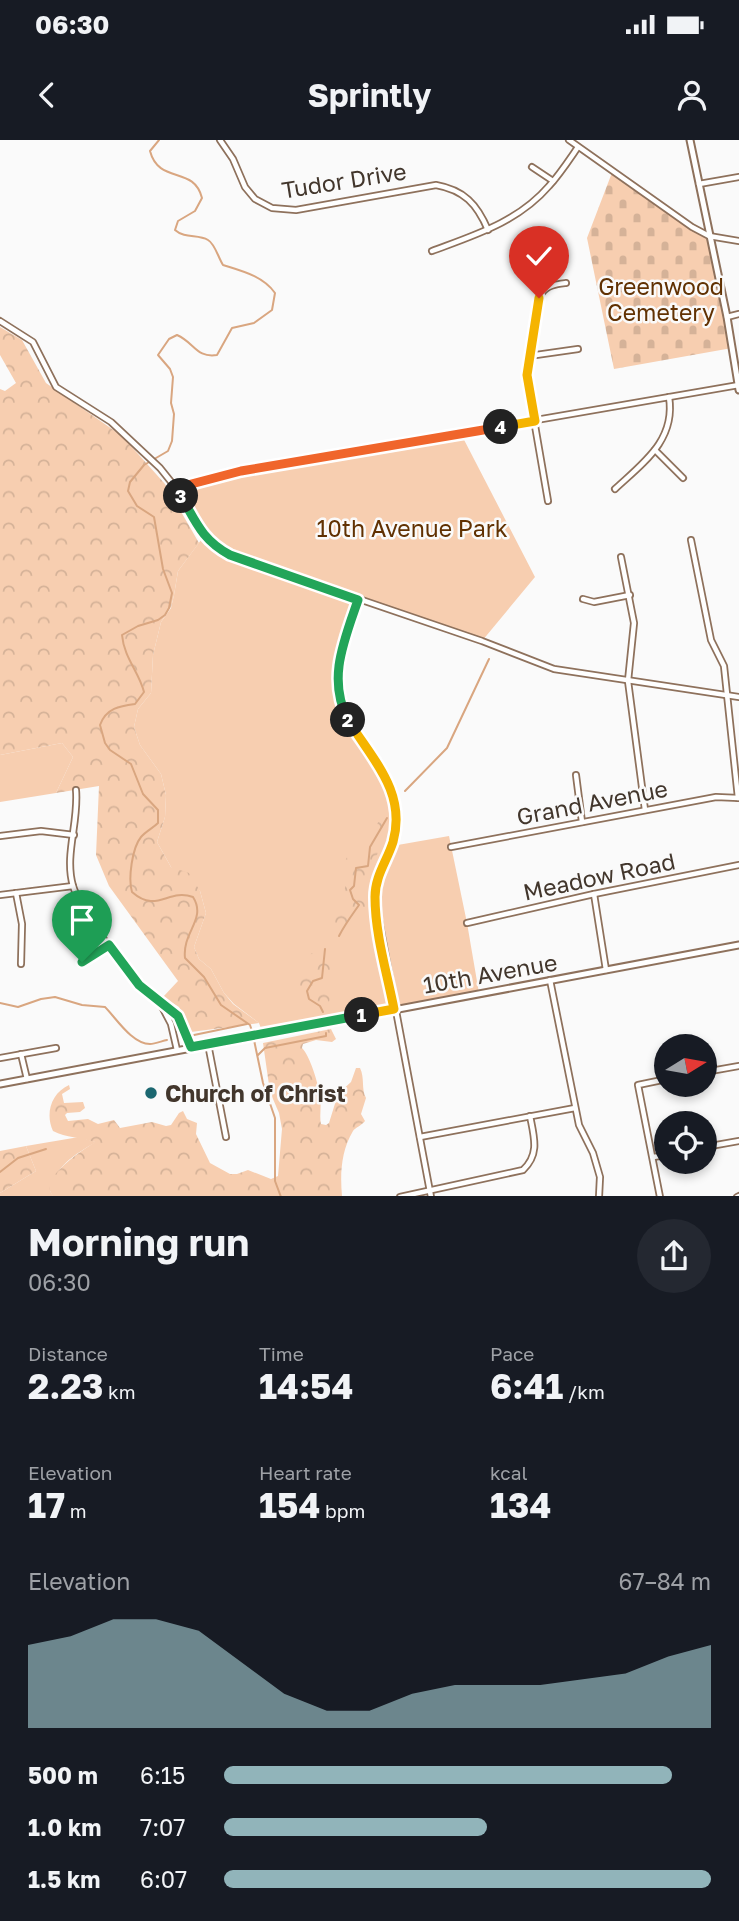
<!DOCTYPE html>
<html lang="en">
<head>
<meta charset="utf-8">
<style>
  :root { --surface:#171b24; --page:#242831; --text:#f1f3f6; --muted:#9ea1a6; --accent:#91b4ba }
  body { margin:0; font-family:"Golos Text",sans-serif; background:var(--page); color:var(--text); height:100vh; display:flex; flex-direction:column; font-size:26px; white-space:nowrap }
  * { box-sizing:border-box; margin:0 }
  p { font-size:23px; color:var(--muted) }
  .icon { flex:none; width:38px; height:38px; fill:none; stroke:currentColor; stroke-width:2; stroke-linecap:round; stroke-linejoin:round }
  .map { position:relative; height:1056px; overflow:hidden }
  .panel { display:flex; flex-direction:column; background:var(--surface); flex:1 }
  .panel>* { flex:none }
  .needle { width:46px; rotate:79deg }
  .buttons { position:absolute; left:654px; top:894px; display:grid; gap:14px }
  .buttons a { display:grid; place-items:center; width:63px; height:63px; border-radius:50%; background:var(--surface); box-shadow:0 4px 10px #0003; font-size:35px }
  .pin { position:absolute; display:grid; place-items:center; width:60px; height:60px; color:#fff; margin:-72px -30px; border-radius:50% 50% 50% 0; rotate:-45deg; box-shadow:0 0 7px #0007 }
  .pin .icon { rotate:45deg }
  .km { position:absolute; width:35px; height:35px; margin:-18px; border-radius:50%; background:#222; color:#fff; font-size:19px; line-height:35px; text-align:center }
  .round { display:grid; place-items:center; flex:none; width:74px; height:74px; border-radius:37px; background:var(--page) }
  .summary { display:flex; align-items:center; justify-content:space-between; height:119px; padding:0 28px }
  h1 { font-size:38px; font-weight:700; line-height:52px }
  .metrics { display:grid; grid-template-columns:repeat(3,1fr); gap:10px; height:119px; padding:7px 28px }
  .metrics div { display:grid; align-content:center }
  .metrics b { font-size:35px; font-weight:700 }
  .metrics small { font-size:19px; font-weight:400 }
  .metrics p { font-size:19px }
  .chart { height:196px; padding:14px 28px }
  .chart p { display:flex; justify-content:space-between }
  .chart svg { width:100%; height:126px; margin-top:7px; fill:var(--accent); opacity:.7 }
  ul { padding:0 28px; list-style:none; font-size:23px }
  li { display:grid; grid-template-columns:112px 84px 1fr; align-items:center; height:52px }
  li i { height:18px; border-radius:9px; background:var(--accent) }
  .status { display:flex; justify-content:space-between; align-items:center; height:49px; padding:0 35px; background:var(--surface); direction:ltr }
  .status svg { height:19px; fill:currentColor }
  header { display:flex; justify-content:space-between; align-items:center; height:91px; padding:0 28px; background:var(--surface); font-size:32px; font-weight:700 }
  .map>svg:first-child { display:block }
  .green { fill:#f7ceb0 }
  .forest { fill:url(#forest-crowns) }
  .cemetery { fill:url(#cemetery-stones) }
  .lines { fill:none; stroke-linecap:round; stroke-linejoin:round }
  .stream { stroke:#d9a680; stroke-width:2 }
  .minor-casing { stroke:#8e715c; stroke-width:8 }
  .tertiary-casing { stroke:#8e715c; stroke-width:9 }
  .minor { stroke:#fff; stroke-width:4.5 }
  .tertiary { stroke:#fff; stroke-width:5 }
  .split-1-casing { stroke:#fff; stroke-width:14 }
  .split-2-casing { stroke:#fff; stroke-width:14 }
  .split-3-casing { stroke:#fff; stroke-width:14 }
  .split-4-casing { stroke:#fff; stroke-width:14 }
  .split-5-casing { stroke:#fff; stroke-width:14 }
  .split-1 { stroke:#22a559; stroke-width:9 }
  .split-2 { stroke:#f5b400; stroke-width:9 }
  .split-3 { stroke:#22a559; stroke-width:9 }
  .split-4 { stroke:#f0652b; stroke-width:9 }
  .split-5 { stroke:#f5b400; stroke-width:9 }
  .poi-dot { fill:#1b6770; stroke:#fafafa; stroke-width:2.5 }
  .labels { text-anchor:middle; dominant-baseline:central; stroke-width:5; stroke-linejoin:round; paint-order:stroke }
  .street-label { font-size:23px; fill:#42362c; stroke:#fafafa }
  .park-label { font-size:23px; fill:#613102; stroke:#fafafa }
  .poi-label { font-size:23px; font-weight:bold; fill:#42362c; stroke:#fafafa; text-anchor:start }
</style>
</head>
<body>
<div class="status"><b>06:30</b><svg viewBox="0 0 49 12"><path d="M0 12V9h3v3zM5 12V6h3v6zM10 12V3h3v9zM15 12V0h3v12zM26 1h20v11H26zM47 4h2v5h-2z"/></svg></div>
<header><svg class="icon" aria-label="back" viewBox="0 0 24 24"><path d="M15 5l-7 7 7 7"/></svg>Sprintly<svg class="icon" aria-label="person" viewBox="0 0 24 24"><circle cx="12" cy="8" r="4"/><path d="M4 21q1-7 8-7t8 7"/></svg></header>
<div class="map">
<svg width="739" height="1057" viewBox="0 0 739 1057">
  <defs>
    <pattern id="forest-crowns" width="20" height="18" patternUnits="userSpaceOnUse" patternTransform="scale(1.75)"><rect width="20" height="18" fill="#f7ceb0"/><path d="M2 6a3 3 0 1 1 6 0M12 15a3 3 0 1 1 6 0" fill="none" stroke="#d5b298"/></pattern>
    <pattern id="cemetery-stones" width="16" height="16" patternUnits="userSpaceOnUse" patternTransform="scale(1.75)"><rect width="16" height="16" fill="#f7ceb0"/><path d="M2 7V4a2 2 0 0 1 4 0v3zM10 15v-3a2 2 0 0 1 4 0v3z" fill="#d5b298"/></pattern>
  </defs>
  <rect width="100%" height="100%" fill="#fafafa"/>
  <g class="green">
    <path d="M460 292 535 437 482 501 358 460 337 528 342 566 382 632 395 662 392 706 449 696 467 783 479 853 263 894 259 883 234 864 224 853 211 829 199 819 194 807 206 773 200 751 171 727 157 702 165 677 166 655 161 634 140 605 134 587 138 569 151 553 153 515 161 482 171 468 174 455 178 431 204 396 185 352 187 348 205 344Z"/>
    <path d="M62 603 73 617 56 653 0 662V615Z"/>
    <path d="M79 997 96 1002C74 1015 55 1026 50 1051L53 1056 0 1057V1053L36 1031 26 1006Z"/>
  </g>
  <g class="forest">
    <path d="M0 187 22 200 46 243 122 296 165 344 199 403 178 431 174 455 171 467 161 482 153 515 151 553 138 569 134 587 140 605 161 634 166 655 165 677 157 702 171 727 189 733 200 751 206 773 194 807 199 819 211 829 224 853 233 864 259 883 191 892 179 867 163 857 178 841 109 746 96 715 99 646 56 653 73 617 62 603 0 615V249L5 251 16 243 0 215Z"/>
    <path d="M382 678 389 679C386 701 374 717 368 738 365 752 367 768 366 783L362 787 352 789 341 800 335 797 330 774 341 764 348 736 345 721 351 710C373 711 370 688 382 678Z"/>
    <path d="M321 810 331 814 337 821C332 839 333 853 326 872L317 874C313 871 306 869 303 865 299 861 298 824 301 820 305 816 316 811 321 810Z"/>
    <path d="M331 889 336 899 332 902 316 900 303 904 302 908C310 916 318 943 320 955 322 965 319 975 321 984L326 985 329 983 338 954 351 942 356 928H360C365 938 361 949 366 958L361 974 365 981C362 985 355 988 353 991 341 1011 340 1034 342 1056L53 1057 50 1051 49 1042C61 1025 78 1013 95 1002 81 997 66 998 53 991 45 974 51 953 69 945L70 949 62 954 64 963 83 962 85 968 80 972 67 973 65 975 68 981 88 979 98 984 114 980 120 988 152 982 166 986 171 985 179 973 183 971 187 979 197 983 196 994 210 1023 230 1034H237L248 1030 271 1039 278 1036 282 989 279 973 270 952 263 903Z"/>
    <path d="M26 1006 36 1031 0 1053V1011Z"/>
  </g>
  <path class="cemetery" d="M613 30 682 80 709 96 732 208 614 229 587 98Z"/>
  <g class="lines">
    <g class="stream">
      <path d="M159 0 150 11C159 45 194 25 202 58L195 71 178 81 175 90C185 99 198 94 208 100 215 104 218 117 223 125 242 131 263 136 275 153L272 170 254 183 232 188 217 215C196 218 195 203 177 195L169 199 158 215 170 229 173 237 171 263 174 274 172 301 168 311 144 325 130 342 128 351 137 366 154 377 163 429 172 453 169 468 165 475 158 480 138 486 122 495C124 518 139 532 144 552L135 564C120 566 106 568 100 585L105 603 110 610 131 624 143 654 158 670V683C153 688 146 691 141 697 132 708 128 739 132 752 157 774 168 748 193 757 207 779 182 792 185 818L204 837 221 865 250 885 253 894"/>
      <path d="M405 651 447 608 489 519"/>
      <path d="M339 796C345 784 352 775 359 765L353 759 350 750 354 746 356 728 368 726 370 707 387 678"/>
      <path d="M0 863 18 867 41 859 55 857 82 865 105 867C116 878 132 904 150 904 155 904 162 901 167 900"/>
      <path d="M323 872 320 866 309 859 307 851 313 841 322 838 325 809"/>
      <path d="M194 895 247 884"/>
      <path d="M254 900 263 943 275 978V1041L281 1057"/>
      <path d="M258 915 265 908 326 896V893"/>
      <path d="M0 1032 18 1018 46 1009"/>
    </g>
    <defs>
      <g id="minor">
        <path d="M220 0 233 19 245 47 255 59 272 68 296 70 436 45C464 50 477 64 488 90"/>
        <path d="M569 0 692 87 709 96 739 101"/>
        <path d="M532 27 553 41"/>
        <path d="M699 44 739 37"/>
        <path d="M432 111C475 95 518 82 549 46 560 34 569 20 578 7"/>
        <path d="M727 177 739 174"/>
        <path d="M0 181 33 202 56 247 111 282 160 328 176 348 209 402 230 415 482 501 554 529 739 557"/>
        <path d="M529 216 578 209"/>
        <path d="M655 310 683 338"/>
        <path d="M176 348 241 331 739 245"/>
        <path d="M615 349C643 323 676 300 669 257"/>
        <path d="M548 361 528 245C526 230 534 164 542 153 547 145 558 144 566 143"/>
        <path d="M691 400 711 500 724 526 738 658"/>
        <path d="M621 417 634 483 628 541 645 670"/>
        <path d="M583 459 594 462 630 455"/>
        <path d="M358 460C335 531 323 544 367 610 378 626 391 642 394 661 402 698 376 724 375 759L431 1057"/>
        <path d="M576 635 582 682"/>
        <path d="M76 650C79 682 64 715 73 746 79 766 122 827 138 844 148 855 162 860 172 869 183 879 187 894 191 907"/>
        <path d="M0 696 41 691 74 695"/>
        <path d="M451 707 716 657 739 658"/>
        <path d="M16 753 22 784 21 824"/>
        <path d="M594 754 606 830"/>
        <path d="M0 755 73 746"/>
        <path d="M467 783 594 754 739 725"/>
        <path d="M82 822 109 805"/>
        <path d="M550 840 579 985 593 1013 600 1037 599 1057"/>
        <path d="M159 861 171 884 177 910"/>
        <path d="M208 904 226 997"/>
        <path d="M21 914 27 939"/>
        <path d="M0 918 56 908"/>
        <path d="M705 932 739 926"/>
        <path d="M420 997 575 968"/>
        <path d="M705 1007 739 1001"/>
        <path d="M653 1017 667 1015"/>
        <path d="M400 1057 523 1030C540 1014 534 997 530 976"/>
        <path d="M660 1057 638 945 667 939"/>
        <path d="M737 1057 739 1056"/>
      </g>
      <g id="tertiary">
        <path d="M690 0 727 177 739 250"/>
        <path d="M0 944 739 805"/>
      </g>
    </defs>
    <use href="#minor" class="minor-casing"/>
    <use href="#tertiary" class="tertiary-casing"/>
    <use href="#minor" class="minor"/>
    <use href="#tertiary" class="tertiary"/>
  </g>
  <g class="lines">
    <defs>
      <path id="split-1" d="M82 822 109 805 139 845 178 876 191 907 362 875"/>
      <path id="split-2" d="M348 580C372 619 407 652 393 702 387 721 375 736 375 757 375 794 387 833 394 869L362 875"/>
      <path id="split-3" d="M181 356C196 382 202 400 230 415L358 460C344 501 327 539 348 580"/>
      <path id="split-4" d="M181 356 176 348 241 331 501 287"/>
      <path id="split-5" d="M501 287 535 281 527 235 539 158"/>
    </defs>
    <use href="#split-1" class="split-1-casing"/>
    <use href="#split-2" class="split-2-casing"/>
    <use href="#split-3" class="split-3-casing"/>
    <use href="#split-4" class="split-4-casing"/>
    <use href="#split-5" class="split-5-casing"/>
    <use href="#split-1" class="split-1"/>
    <use href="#split-2" class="split-2"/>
    <use href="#split-3" class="split-3"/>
    <use href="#split-4" class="split-4"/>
    <use href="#split-5" class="split-5"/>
  </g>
  <circle class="poi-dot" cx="151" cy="953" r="7"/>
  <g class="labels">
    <g class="street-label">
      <text transform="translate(344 40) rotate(-9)">Tudor Drive</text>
      <text transform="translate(592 662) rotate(-11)">Grand Avenue</text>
      <text transform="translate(599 736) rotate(-12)">Meadow Road</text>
      <text transform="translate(490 833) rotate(-10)">10th Avenue</text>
    </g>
    <g class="park-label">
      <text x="661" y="146">Greenwood<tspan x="661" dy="26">Cemetery</tspan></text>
      <text x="412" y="388">10th Avenue Park</text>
    </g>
    <g class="poi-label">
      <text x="165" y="953">Church of Christ</text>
    </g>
  </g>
</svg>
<div class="buttons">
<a><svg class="needle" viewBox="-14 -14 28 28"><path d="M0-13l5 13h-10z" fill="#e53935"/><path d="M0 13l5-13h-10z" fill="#9ea1a6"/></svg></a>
<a><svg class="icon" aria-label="locate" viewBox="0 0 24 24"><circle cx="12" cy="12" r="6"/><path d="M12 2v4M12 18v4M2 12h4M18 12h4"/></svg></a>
</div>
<div class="pin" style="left:82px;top:822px;background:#1e9e55"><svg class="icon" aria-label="arrive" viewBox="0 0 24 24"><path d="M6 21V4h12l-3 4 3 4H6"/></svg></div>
<div class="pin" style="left:539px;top:158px;background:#d93025"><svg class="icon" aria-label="check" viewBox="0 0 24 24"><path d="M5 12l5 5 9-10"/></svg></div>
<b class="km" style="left:362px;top:875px">1</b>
<b class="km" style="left:348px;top:580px">2</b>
<b class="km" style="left:181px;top:356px">3</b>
<b class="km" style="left:501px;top:287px">4</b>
</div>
<section class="panel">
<div class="summary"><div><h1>Morning run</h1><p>06:30</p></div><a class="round"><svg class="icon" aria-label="share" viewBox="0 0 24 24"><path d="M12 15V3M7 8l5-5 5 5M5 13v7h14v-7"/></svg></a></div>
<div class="metrics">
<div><p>Distance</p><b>2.23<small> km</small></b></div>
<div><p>Time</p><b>14:54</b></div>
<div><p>Pace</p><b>6:41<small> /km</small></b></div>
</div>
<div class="metrics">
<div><p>Elevation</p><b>17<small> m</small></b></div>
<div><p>Heart rate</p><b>154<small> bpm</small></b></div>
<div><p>kcal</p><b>134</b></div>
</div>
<div class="chart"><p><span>Elevation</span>67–84 m</p>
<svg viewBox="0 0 160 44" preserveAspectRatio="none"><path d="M0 44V15L10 12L20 6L30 6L40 10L50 21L60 32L70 38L80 38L90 32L100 29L110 29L120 29L130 27L140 25L150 19L160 15V44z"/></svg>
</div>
<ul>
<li><b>500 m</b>6:15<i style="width:92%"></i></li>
<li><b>1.0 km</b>7:07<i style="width:54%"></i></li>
<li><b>1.5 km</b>6:07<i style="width:100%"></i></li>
</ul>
</section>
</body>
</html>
